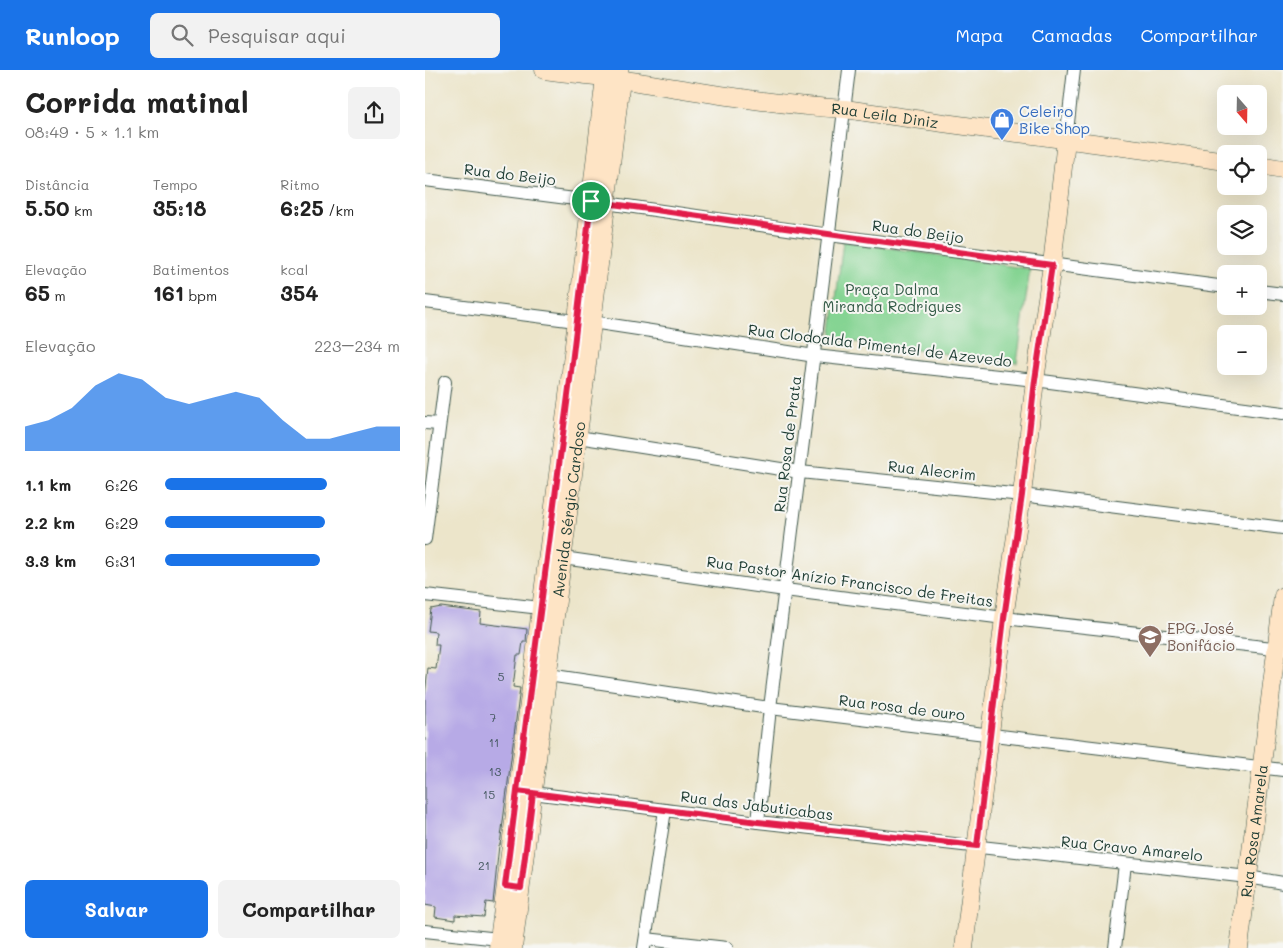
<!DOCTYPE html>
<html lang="pt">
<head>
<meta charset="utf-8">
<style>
  :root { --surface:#fff; --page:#f2f2f2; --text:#222; --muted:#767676; --accent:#1a73e8 }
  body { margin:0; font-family:Mali,sans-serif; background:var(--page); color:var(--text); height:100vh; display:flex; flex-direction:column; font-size:19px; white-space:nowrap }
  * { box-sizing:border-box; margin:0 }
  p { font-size:16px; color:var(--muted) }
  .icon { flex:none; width:28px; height:28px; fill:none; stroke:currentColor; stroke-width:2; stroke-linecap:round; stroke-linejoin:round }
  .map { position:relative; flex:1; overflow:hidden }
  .panel { display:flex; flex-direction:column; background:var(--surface); width:425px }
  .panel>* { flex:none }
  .needle { width:32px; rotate:160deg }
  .fabs { position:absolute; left:792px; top:15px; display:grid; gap:10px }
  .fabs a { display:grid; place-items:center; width:50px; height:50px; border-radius:8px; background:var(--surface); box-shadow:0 5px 20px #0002; font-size:25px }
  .pin { position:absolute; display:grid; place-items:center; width:42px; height:42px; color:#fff; margin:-21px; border:2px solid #fff; border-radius:50%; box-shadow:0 1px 5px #0007 }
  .round { display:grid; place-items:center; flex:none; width:52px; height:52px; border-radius:8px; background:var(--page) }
  .overview { display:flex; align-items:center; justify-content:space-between; height:85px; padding:0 25px }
  h1 { font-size:28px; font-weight:700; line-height:38px }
  .metrics { display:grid; grid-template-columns:repeat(3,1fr); gap:8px; height:85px; padding:5px 25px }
  .metrics div { display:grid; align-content:center }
  .metrics b { font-size:21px; font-weight:700 }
  .metrics small { font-size:14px; font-weight:400 }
  .metrics p { font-size:14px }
  .chart { height:140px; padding:10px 25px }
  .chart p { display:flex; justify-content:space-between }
  .chart svg { width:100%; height:90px; margin-top:5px; fill:var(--accent); opacity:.7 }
  .button { display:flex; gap:10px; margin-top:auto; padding:10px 25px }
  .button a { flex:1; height:58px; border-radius:8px; background:var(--accent); color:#fff; font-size:20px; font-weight:700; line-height:58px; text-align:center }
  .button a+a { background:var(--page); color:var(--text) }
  ul { padding:0 25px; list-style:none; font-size:16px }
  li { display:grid; grid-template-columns:80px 60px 1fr; align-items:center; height:38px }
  li i { height:12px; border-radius:6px; background:var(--accent) }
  header { display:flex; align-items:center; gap:30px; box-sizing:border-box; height:70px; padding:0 25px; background:var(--accent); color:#fff }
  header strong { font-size:24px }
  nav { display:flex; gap:28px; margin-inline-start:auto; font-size:18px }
  .search { width:350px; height:45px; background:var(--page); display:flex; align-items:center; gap:12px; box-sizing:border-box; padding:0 18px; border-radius:8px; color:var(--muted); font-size:19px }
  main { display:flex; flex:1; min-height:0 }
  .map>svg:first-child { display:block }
  .green { fill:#85d493; stroke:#528864 }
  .building { fill:#b7aae6 }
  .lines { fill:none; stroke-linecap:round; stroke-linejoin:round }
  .street-casing { stroke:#3e564a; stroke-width:14 }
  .secondary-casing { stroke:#3e564a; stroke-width:19 }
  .street { stroke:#fff; stroke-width:12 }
  .secondary { stroke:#fee4c5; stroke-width:18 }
  .route-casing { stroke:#fff; stroke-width:10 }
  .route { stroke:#e11d48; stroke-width:6 }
  .labels { text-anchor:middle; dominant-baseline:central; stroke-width:4; stroke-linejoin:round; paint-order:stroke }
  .number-label { font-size:12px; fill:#455860 }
  .shop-label { font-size:15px; fill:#366cbe; stroke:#f6f6f2; text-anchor:start }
  .street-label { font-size:15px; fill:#1f3d34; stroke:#f6f6f2 }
  .park-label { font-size:15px; fill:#335b47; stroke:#f6f6f2 }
  .education-label { font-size:15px; fill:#785e54; stroke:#f6f6f2; text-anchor:start }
</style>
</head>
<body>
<header>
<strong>Runloop</strong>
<div class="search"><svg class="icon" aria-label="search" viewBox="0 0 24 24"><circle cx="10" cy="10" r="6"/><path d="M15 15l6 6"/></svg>Pesquisar aqui</div>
<nav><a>Mapa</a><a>Camadas</a><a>Compartilhar</a></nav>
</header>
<main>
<section class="panel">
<div class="overview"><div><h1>Corrida matinal</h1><p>08:49 · 5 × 1.1 km</p></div><a class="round"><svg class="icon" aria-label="share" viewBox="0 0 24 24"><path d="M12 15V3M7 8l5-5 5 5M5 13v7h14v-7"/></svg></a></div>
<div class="metrics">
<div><p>Distância</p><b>5.50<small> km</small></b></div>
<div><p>Tempo</p><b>35:18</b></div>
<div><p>Ritmo</p><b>6:25<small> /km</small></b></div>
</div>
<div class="metrics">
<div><p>Elevação</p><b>65<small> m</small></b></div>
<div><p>Batimentos</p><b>161<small> bpm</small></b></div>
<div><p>kcal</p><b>354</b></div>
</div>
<div class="chart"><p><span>Elevação</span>223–234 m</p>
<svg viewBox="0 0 160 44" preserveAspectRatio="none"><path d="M0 44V32L10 29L20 23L30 12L40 6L50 9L60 18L70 21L80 18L90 15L100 18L110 29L120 38L130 38L140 35L150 32L160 32V44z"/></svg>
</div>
<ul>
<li><b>1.1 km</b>6:26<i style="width:69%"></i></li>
<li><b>2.2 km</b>6:29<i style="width:68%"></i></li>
<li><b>3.3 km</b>6:31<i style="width:66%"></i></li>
</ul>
<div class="button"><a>Salvar</a><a>Compartilhar</a></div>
</section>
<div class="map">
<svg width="858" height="878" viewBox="0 0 858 878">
  <rect width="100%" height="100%" fill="#f6f6f2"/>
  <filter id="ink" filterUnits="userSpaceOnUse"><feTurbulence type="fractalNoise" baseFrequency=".02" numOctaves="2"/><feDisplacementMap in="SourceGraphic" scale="10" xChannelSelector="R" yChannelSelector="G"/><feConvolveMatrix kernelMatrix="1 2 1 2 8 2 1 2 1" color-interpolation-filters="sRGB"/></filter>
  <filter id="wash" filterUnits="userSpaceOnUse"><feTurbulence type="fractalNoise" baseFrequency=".0096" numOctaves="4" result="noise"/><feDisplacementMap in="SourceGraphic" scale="20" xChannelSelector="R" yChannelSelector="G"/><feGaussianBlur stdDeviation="1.12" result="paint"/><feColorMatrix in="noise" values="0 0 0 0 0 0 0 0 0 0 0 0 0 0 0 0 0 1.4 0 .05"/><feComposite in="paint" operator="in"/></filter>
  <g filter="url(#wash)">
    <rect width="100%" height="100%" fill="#ece5ca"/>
    <path class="green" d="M418 171 605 199 592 293 406 269Z"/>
    <g id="blocks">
      <path class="building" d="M16 537 56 542 55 553 102 559 101 572H98L96 585H92L88 617 95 618 75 775H74L68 833 61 832 59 847 30 845V850L10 847 11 837 0 835V626L3 598 11 599 14 575H10L11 562 3 561 6 539Z"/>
    </g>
  </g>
  <g filter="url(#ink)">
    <use href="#blocks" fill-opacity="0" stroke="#3e564a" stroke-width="1"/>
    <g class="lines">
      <defs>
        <g id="street">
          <path d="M641 70 649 0"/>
          <path d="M0 110 166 131"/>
          <path d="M181 133 404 165 801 217"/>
          <path d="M834 221 858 224"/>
          <path d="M0 232 151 251"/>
          <path d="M167 252 390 286 610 310 858 343"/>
          <path d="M0 353 14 354"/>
          <path d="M153 367 375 402 597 425 858 458"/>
          <path d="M0 469 20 312"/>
          <path d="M138 488 360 520 579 548 858 579"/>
          <path d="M0 525 116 538"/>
          <path d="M123 605 345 638 858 700"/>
          <path d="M108 723 333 752 823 807 858 813"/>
          <path d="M333 752 345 638 424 0"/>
          <path d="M0 861 74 869"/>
          <path d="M221 869 302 878"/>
          <path d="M219 878 240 740"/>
          <path d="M690 878 700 794"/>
        </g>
        <g id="secondary">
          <path id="s1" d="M119 0C150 4 182 7 213 12 282 23 351 35 420 39 547 58 674 73 801 91"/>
          <path d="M834 95 858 99"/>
          <path d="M73 878 145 310 178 24 180 8 185 0"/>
          <path id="s2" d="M88 878 165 270 196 10 194 0"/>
          <path d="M539 878 579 548 597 425 610 310 627 195 641 70"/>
          <path id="s3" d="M814 878 858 526"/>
        </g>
      </defs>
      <use href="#street" class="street-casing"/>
      <use href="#secondary" class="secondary-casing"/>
      <use href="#street" class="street"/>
      <use href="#secondary" class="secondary"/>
    </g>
  </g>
  <g class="lines" filter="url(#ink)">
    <defs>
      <path id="route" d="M166 131 145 310 92 721 108 723 96 818 80 816 92 721 333 752 552 776 579 548 597 425 610 310 627 195 166 131"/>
    </defs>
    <use href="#route" class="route-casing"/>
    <use href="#route" class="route"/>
  </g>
  <defs>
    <symbol id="shop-pin" viewBox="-11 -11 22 30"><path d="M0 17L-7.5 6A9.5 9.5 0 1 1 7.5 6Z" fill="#3f7fe0" stroke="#f6f6f2"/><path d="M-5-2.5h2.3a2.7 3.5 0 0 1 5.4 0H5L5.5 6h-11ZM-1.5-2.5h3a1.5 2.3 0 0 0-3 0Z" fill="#fff"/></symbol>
    <symbol id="school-pin" viewBox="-11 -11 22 30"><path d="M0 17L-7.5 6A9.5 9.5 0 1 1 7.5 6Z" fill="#8d6e63" stroke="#f6f6f2"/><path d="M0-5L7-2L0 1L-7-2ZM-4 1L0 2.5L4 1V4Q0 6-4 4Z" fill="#fff"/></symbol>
  </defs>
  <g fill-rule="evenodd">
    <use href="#shop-pin" x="563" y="36" width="28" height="38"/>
    <use href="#school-pin" x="711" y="553" width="28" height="38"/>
  </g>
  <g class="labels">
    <g class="number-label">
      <text x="76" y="606">5</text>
      <text x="68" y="647">7</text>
      <text x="69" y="672">11</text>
      <text x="70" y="701">13</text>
      <text x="64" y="724">15</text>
      <text x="59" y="795">21</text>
    </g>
    <g class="shop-label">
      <text x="594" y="41">Celeiro<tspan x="594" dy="17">Bike Shop</tspan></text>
    </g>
    <g class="street-label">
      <text stroke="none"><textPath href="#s1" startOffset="344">Rua Leila Diniz</textPath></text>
      <text transform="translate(85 104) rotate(7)">Rua do Beijo</text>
      <text transform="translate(493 161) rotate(8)">Rua do Beijo</text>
      <text transform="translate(455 275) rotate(7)">Rua Clodoalda Pimentel de Azevedo</text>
      <text transform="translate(362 374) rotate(-83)">Rua Rosa de Prata</text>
      <text transform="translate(507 400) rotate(6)">Rua Alecrim</text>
      <text stroke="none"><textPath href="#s2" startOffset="442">Avenida Sérgio Cardoso</textPath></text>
      <text transform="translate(425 511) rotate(8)">Rua Pastor Anízio Francisco de Freitas</text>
      <text transform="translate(477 637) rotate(7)">Rua rosa de ouro</text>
      <text transform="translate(332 735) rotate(7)">Rua das Jabuticabas</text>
      <text stroke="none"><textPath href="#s3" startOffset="118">Rua Rosa Amarela</textPath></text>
      <text transform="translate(707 778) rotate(6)">Rua Cravo Amarelo</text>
    </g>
    <g class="park-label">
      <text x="467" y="219">Praça Dalma<tspan x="467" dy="17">Miranda Rodrigues</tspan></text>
    </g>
    <g class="education-label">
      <text x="742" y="558">EPG José<tspan x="742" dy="17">Bonifácio</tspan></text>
    </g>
  </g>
</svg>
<div class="fabs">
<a><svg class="needle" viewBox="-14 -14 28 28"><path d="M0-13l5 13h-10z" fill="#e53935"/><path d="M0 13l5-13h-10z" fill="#767676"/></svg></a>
<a><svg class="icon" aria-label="locate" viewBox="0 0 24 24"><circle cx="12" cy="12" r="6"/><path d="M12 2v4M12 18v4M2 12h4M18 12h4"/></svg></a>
<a><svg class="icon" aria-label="layers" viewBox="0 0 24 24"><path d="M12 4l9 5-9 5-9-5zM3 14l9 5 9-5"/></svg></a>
<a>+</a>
<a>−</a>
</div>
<div class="pin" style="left:166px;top:131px;background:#1e9e55"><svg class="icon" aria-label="arrive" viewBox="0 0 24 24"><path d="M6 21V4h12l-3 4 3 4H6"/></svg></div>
</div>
</main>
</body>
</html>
